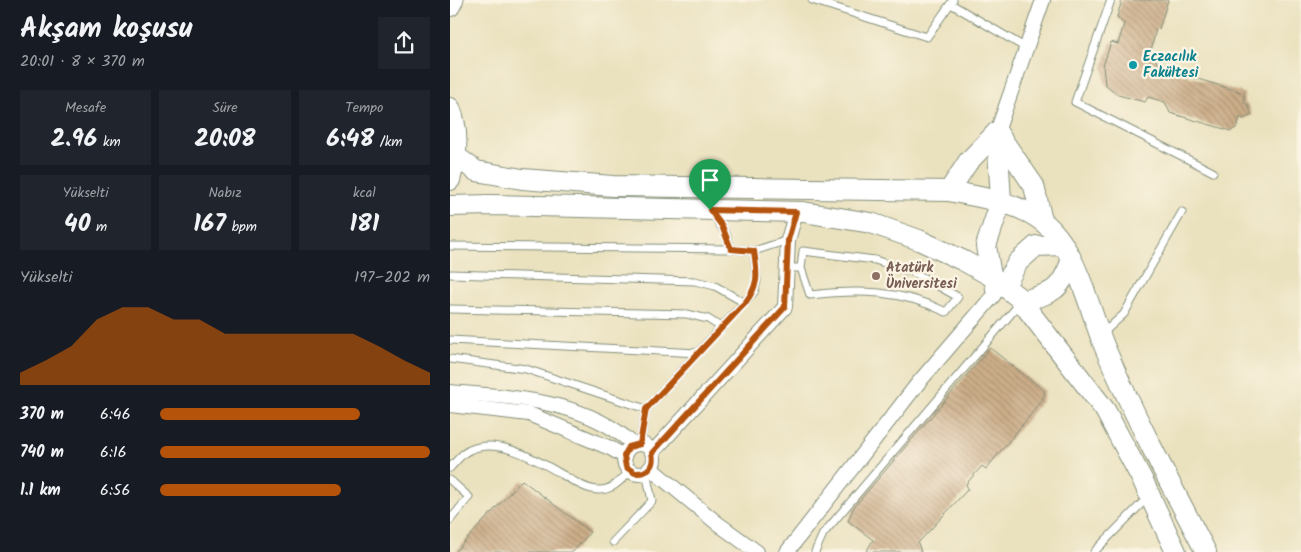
<!DOCTYPE html>
<html lang="tr">
<head>
<meta charset="utf-8">
<style>
  :root { --surface:#171b24; --page:#20242c; --text:#f1f3f6; --muted:#9ea1a6; --accent:#b45309 }
  body { margin:0; font-family:Kalam,sans-serif; background:var(--page); color:var(--text); height:100vh; display:flex; flex-direction:column; font-size:19px; white-space:nowrap }
  * { box-sizing:border-box; margin:0 }
  p { font-size:16px; color:var(--muted) }
  .icon { flex:none; width:28px; height:28px; fill:none; stroke:currentColor; stroke-width:2; stroke-linecap:round; stroke-linejoin:round }
  .map { position:relative; flex:1; overflow:hidden }
  .panel { display:flex; flex-direction:column; background:var(--surface); width:450px }
  .panel>* { flex:none }
  .pin { position:absolute; display:grid; place-items:center; width:42px; height:42px; color:#fff; margin:-51px -21px; border-radius:50% 50% 50% 0; rotate:-45deg; box-shadow:0 0 5px #0007 }
  .pin .icon { rotate:45deg }
  .round { display:grid; place-items:center; flex:none; width:52px; height:52px; border-radius:0px; background:var(--page) }
  .summary { display:flex; align-items:center; justify-content:space-between; height:85px; padding:0 20px }
  h1 { font-size:28px; font-weight:600; line-height:38px }
  .figures { display:grid; grid-template-columns:repeat(3,1fr); gap:8px; height:85px; padding:5px 20px }
  .figures div { display:grid; align-content:center; border-radius:0px; background:var(--page); text-align:center }
  .figures b { font-size:25px; font-weight:600 }
  .figures small { font-size:14px; font-weight:400 }
  .figures p { font-size:14px }
  .chart { height:140px; padding:10px 20px }
  .chart p { display:flex; justify-content:space-between }
  .chart svg { width:100%; height:90px; margin-top:5px; fill:var(--accent); opacity:.7 }
  ul { padding:0 20px; list-style:none; font-size:16px }
  li { display:grid; grid-template-columns:80px 60px 1fr; align-items:center; height:38px }
  li i { height:12px; border-radius:6px; background:var(--accent) }
  main { display:flex; flex:1; min-height:0 }
  .map>svg:first-child { display:block }
  .building { fill:url(#building-back-hatch) }
  .lines { fill:none; stroke-linecap:round; stroke-linejoin:round }
  .service-casing { stroke:#848f79; stroke-width:9 }
  .minor-casing { stroke:#848f79; stroke-width:16 }
  .secondary-casing { stroke:#848f79; stroke-width:22 }
  .service { stroke:#fff; stroke-width:7 }
  .minor { stroke:#fff; stroke-width:14 }
  .secondary { stroke:#fff; stroke-width:20 }
  .route-casing { stroke:#fff; stroke-width:10 }
  .route { stroke:#b45309; stroke-width:6 }
  .culture-dot { fill:#0f9aa8; stroke:#fcf5e5; stroke-width:2 }
  .education-dot { fill:#8d6e63; stroke:#fcf5e5; stroke-width:2 }
  .labels { text-anchor:middle; dominant-baseline:central; stroke-width:4.5; stroke-linejoin:round; paint-order:stroke }
  .culture-label { font-size:14px; font-weight:bold; fill:#0d838f; stroke:#fcf5e5; text-anchor:start }
  .education-label { font-size:14px; font-weight:bold; fill:#785e54; stroke:#fcf5e5; text-anchor:start }
</style>
</head>
<body>
<main>
<section class="panel">
<div class="summary"><div><h1>Akşam koşusu</h1><p>20:01 · 8 × 370 m</p></div><a class="round"><svg class="icon" aria-label="share" viewBox="0 0 24 24"><path d="M12 15V3M7 8l5-5 5 5M5 13v7h14v-7"/></svg></a></div>
<div class="figures">
<div><p>Mesafe</p><b>2.96<small> km</small></b></div>
<div><p>Süre</p><b>20:08</b></div>
<div><p>Tempo</p><b>6:48<small> /km</small></b></div>
</div>
<div class="figures">
<div><p>Yükselti</p><b>40<small> m</small></b></div>
<div><p>Nabız</p><b>167<small> bpm</small></b></div>
<div><p>kcal</p><b>181</b></div>
</div>
<div class="chart"><p><span>Yükselti</span>197–202 m</p>
<svg viewBox="0 0 160 44" preserveAspectRatio="none"><path d="M0 44V38L10 32L20 25L30 12L40 6L50 6L60 12L70 12L80 19L90 19L100 19L110 19L120 19L130 19L140 25L150 32L160 38V44z"/></svg>
</div>
<ul>
<li><b>370 m</b>6:46<i style="width:74%"></i></li>
<li><b>740 m</b>6:16<i style="width:100%"></i></li>
<li><b>1.1 km</b>6:56<i style="width:67%"></i></li>
</ul>
</section>
<div class="map">
<svg width="851" height="552" viewBox="0 0 851 552">
  <defs>
    <pattern id="building-back-hatch" width="6" height="6" patternUnits="userSpaceOnUse" patternTransform="scale(1.25)"><rect width="6" height="6" fill="#cdae89"/><path d="M-1 5l2 2M0 0l6 6M5-1l2 2" fill="none" stroke="#a68f71"/></pattern>
  </defs>
  <rect width="100%" height="100%" fill="#fcf5e5"/>
  <filter id="ink" filterUnits="userSpaceOnUse"><feTurbulence type="fractalNoise" baseFrequency=".02" numOctaves="2"/><feDisplacementMap in="SourceGraphic" scale="10" xChannelSelector="R" yChannelSelector="G"/><feConvolveMatrix kernelMatrix="1 2 1 2 8 2 1 2 1" color-interpolation-filters="sRGB"/></filter>
  <filter id="wash" filterUnits="userSpaceOnUse"><feTurbulence type="fractalNoise" baseFrequency=".0096" numOctaves="4" result="noise"/><feDisplacementMap in="SourceGraphic" scale="20" xChannelSelector="R" yChannelSelector="G"/><feGaussianBlur stdDeviation="1.12" result="paint"/><feColorMatrix in="noise" values="0 0 0 0 0 0 0 0 0 0 0 0 0 0 0 0 0 1.4 0 .05"/><feComposite in="paint" operator="in"/></filter>
  <g filter="url(#wash)">
    <rect width="100%" height="100%" fill="#eae1be"/>
    <g id="blocks">
      <g class="building">
        <path d="M672 0H718L709 29 706 28 701 51 708 64 726 69 728 73 794 93V103L798 105 802 115 793 119 790 117 787 127 781 131 720 113 715 102 698 97 695 102 668 95 655 84 653 66 661 42 668 44 674 24 667 17Z"/>
        <path d="M540 348 595 391 592 401 536 469 532 466 516 484 518 489 468 543 471 552H416L423 540 398 521 404 507Z"/>
        <path d="M72 480 140 532 123 552H5Z"/>
      </g>
    </g>
  </g>
  <g filter="url(#ink)">
    <use href="#blocks" fill-opacity="0" stroke="#848f79" stroke-width="1"/>
    <g class="lines">
      <defs>
        <g id="service">
          <path d="M362 0 477 37 503 0"/>
          <path d="M661 0 625 102 763 172"/>
          <path d="M501 4 576 48"/>
          <path d="M0 246 281 249 276 234 263 214"/>
          <path d="M281 249 304 251"/>
          <path d="M337 268H351L353 251 425 260 465 273 508 297 496 312C452 290 408 289 360 295L351 268"/>
          <path d="M0 274 245 281 265 286 295 303"/>
          <path d="M0 309 237 314 258 319 272 328"/>
          <path d="M651 335 674 314 732 212"/>
          <path d="M0 340 248 353"/>
          <path d="M0 359 76 369 196 409 190 444"/>
          <path d="M196 409 304 292 307 281 304 251 338 240"/>
          <path d="M0 468C4 463 9 458 13 454 42 432 89 461 113 475 123 481 137 490 149 490 163 490 171 480 180 471"/>
          <path d="M0 480 19 497 0 520"/>
          <path d="M163 542 202 501 196 472"/>
          <path d="M365 552 373 534 571 302"/>
          <path d="M644 552 698 497"/>
        </g>
        <g id="minor">
          <path d="M547 132 593 0"/>
          <path d="M0 392C61 397 137 400 184 445"/>
          <path d="M0 405 79 414 160 448 174 456"/>
          <circle cx="189" cy="459" r="15"/>
          <path d="M202 453 335 307 338 240 346 212"/>
          <path d="M200 468 267 523 307 552"/>
          <path d="M337 552 469 382 544 295 541 276"/>
        </g>
        <g id="secondary">
          <path d="M0 6 3 0"/>
          <path d="M0 108C10 132 7 156 0 180"/>
          <path d="M547 132 584 186 592 221"/>
          <path d="M7 157 26 171 72 179 163 186 499 191C529 197 567 202 592 221 627 247 639 310 655 348 685 418 721 485 756 552"/>
          <path d="M499 191 518 162 547 132"/>
          <path d="M0 206 40 205 353 212 421 223 469 240 514 261 541 276 568 297 655 410 693 481 726 552"/>
          <path d="M541 276 536 246 551 201 547 132"/>
          <path d="M554 287 568 262 586 246 613 245"/>
          <path d="M572 301C602 293 609 293 621 262"/>
        </g>
      </defs>
      <use href="#service" class="service-casing"/>
      <use href="#minor" class="minor-casing"/>
      <use href="#secondary" class="secondary-casing"/>
      <use href="#service" class="service"/>
      <use href="#minor" class="minor"/>
      <use href="#secondary" class="secondary"/>
    </g>
  </g>
  <g class="lines" filter="url(#ink)">
    <defs>
      <path id="route" d="M260 210 346 212 338 240 335 307 202 453C205 465 198 474 185 473L176 467 174 456 179 447 190 444 196 409 295 303C310 283 307 274 304 251L281 249 272 226Z"/>
    </defs>
    <use href="#route" class="route-casing"/>
    <use href="#route" class="route"/>
  </g>
  <circle class="culture-dot" cx="683" cy="65" r="5"/>
  <circle class="education-dot" cx="426" cy="276" r="5"/>
  <g class="labels">
    <g class="culture-label">
      <text x="693" y="57">Eczacılık<tspan x="693" dy="16">Fakültesi</tspan></text>
    </g>
    <g class="education-label">
      <text x="436" y="268">Atatürk<tspan x="436" dy="16">Üniversitesi</tspan></text>
    </g>
  </g>
</svg>
<div class="pin" style="left:260px;top:210px;background:#1e9e55"><svg class="icon" aria-label="arrive" viewBox="0 0 24 24"><path d="M6 21V4h12l-3 4 3 4H6"/></svg></div>
</div>
</main>
</body>
</html>
